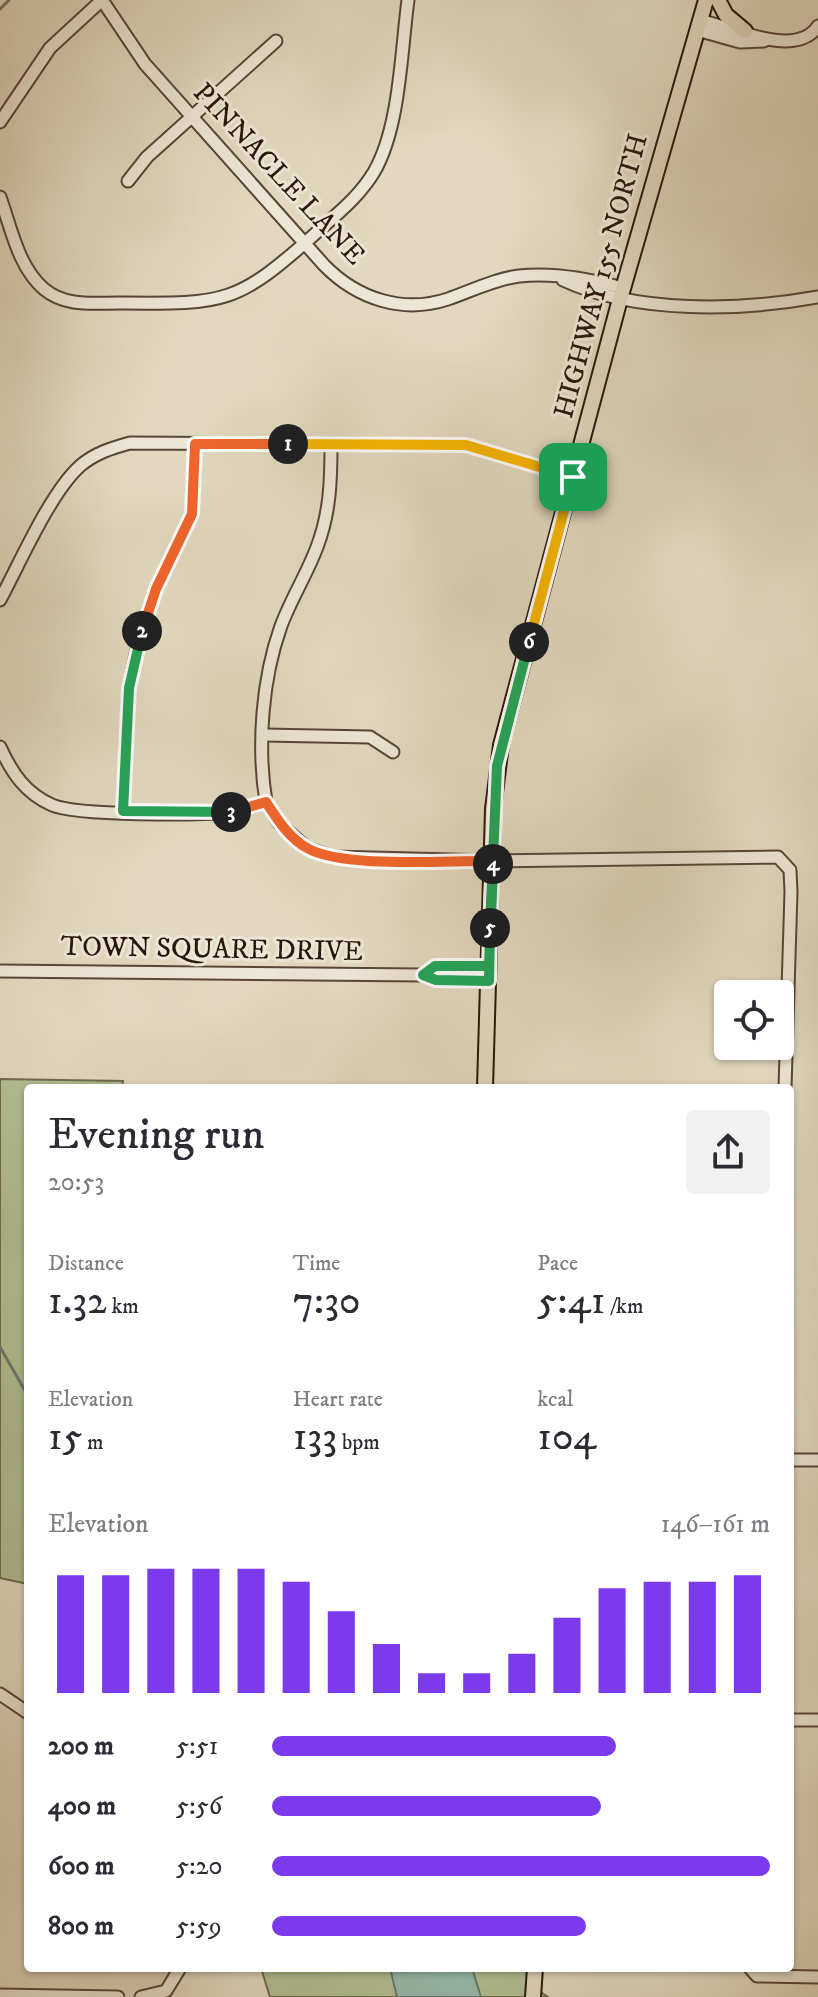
<!DOCTYPE html>
<html lang="en">
<head>
<meta charset="utf-8">
<style>
  :root { --surface:#fff; --page:#f2f2f3; --text:#2b2b33; --muted:#7c7c81; --accent:#7c3aed }
  body { margin:0; font-family:"IM FELL DW Pica",serif; background:var(--page); color:var(--text); height:100vh; display:flex; flex-direction:column; font-size:30px; white-space:nowrap }
  * { box-sizing:border-box; margin:0 }
  p { font-size:26px; color:var(--muted) }
  .icon { flex:none; width:44px; height:44px; fill:none; stroke:currentColor; stroke-width:2; stroke-linecap:round; stroke-linejoin:round }
  .map { position:relative; flex:1; overflow:hidden }
  .details { position:absolute; left:24px; top:1084px; width:770px; height:888px; display:flex; flex-direction:column; background:var(--surface); border-radius:8px; box-shadow:0 2px 6px #0004 }
  .details>* { flex:none }
  .controls { position:absolute; left:714px; top:980px; display:grid; gap:16px }
  .controls a { display:grid; place-items:center; width:80px; height:80px; border-radius:8px; background:var(--surface); box-shadow:0 2px 6px #0004; font-size:40px }
  .pin { position:absolute; display:grid; place-items:center; width:68px; height:68px; color:#fff; margin:-34px; border-radius:16px; box-shadow:0 4px 12px #0006 }
  .km { position:absolute; width:40px; height:40px; margin:-20px; border-radius:50%; background:#222; color:#fff; font-size:22px; line-height:40px; text-align:center }
  .round { display:grid; place-items:center; flex:none; width:84px; height:84px; border-radius:8px; background:var(--page) }
  .summary { display:flex; align-items:center; justify-content:space-between; height:136px; padding:0 24px }
  h1 { font-size:44px; font-weight:600; line-height:60px }
  .metrics { display:grid; grid-template-columns:repeat(3,1fr); gap:12px; height:136px; padding:8px 24px }
  .metrics div { display:grid; align-content:center }
  .metrics b { font-size:40px; font-weight:600 }
  .metrics small { font-size:22px; font-weight:400 }
  .metrics p { font-size:22px }
  .chart { height:224px; padding:16px 24px }
  .chart p { display:flex; justify-content:space-between }
  .chart svg { width:100%; height:144px; margin-top:8px; stroke:var(--accent); stroke-width:6 }
  ul { padding:0 24px; list-style:none; font-size:26px }
  li { display:grid; grid-template-columns:128px 96px 1fr; align-items:center; height:60px }
  li i { height:20px; border-radius:10px; background:var(--accent) }
  .map>svg:first-child { display:block }
  .green { fill:#b1bf93; stroke:#6d6a4f; stroke-width:2 }
  .water { fill:#95bbad; stroke:#6a796c; stroke-width:2 }
  .lines { fill:none; stroke-linecap:round; stroke-linejoin:round }
  .stream { stroke:#6a796c; stroke-width:3 }
  .minor-casing { stroke:#574638; stroke-width:15 }
  .major-casing { stroke:#29160b; stroke-width:18 }
  .minor { stroke:#ece6d5; stroke-width:11 }
  .major { stroke:#e1d8bf; stroke-width:14 }
  .split-1-casing { stroke:#fff; stroke-width:16 }
  .split-2-casing { stroke:#fff; stroke-width:16 }
  .split-3-casing { stroke:#fff; stroke-width:16 }
  .split-4-casing { stroke:#fff; stroke-width:16 }
  .split-5-casing { stroke:#fff; stroke-width:16 }
  .split-6-casing { stroke:#fff; stroke-width:16 }
  .split-7-casing { stroke:#fff; stroke-width:16 }
  .split-1 { stroke:#f5b400; stroke-width:10 }
  .split-2 { stroke:#f0652b; stroke-width:10 }
  .split-3 { stroke:#22a559; stroke-width:10 }
  .split-4 { stroke:#f0652b; stroke-width:10 }
  .split-5 { stroke:#22a559; stroke-width:10 }
  .split-6 { stroke:#22a559; stroke-width:10 }
  .split-7 { stroke:#f5b400; stroke-width:10 }
  .labels { text-anchor:middle; dominant-baseline:central; stroke-width:6; stroke-linejoin:round; paint-order:stroke }
  .street-label { font-size:28px; fill:#29160b; stroke:#ece6d5 }
</style>
</head>
<body>
<div class="map">
<svg width="818" height="1997" viewBox="0 0 818 1997">
  <rect width="100%" height="100%" fill="#e1d8bf"/>
  <filter id="stains"><feTurbulence type="fractalNoise" baseFrequency=".0025" numOctaves="4"/><feColorMatrix values="0 0 0 0 .2 0 0 0 0 .09 0 0 0 0 .02 0 0 0 .5 -.17"/></filter>
  <radialGradient id="worn" r=".72"><stop offset=".6" stop-color="#630" stop-opacity="0"/><stop offset="1" stop-color="#630" stop-opacity=".3"/></radialGradient>
  <g class="green">
    <path d="M0 1079 123 1081 122 1088H28V1584L0 1578Z"/>
    <path d="M261 1968H534L535 1988 548 1997H270Z"/>
  </g>
  <path class="water" d="M390 1968H472L481 1997H397Z"/>
  <g class="lines">
    <g class="stream">
      <path d="M0 9 9 0"/>
      <path d="M0 1347 28 1396"/>
    </g>
    <defs>
      <g id="minor">
        <path d="M700 20C733 28 797 59 818 26"/>
        <path d="M697 30 740 42 764 41"/>
        <path d="M0 122 50 48 102 0 145 64 324 265C357 299 403 314 448 299 471 291 495 279 519 276 553 272 590 279 623 288"/>
        <path d="M128 181 147 157 276 41"/>
        <path d="M0 197C11 227 18 267 44 289 65 307 93 303 119 303 225 304 236 305 316 233 337 214 359 197 374 172 400 127 401 52 408 0"/>
        <path d="M563 280C636 314 740 311 818 297"/>
        <path d="M0 600C20 563 50 493 80 466 95 453 112 448 130 443L466 445 573 477"/>
        <path d="M264 735 370 737 393 752"/>
        <path d="M0 747C12 773 25 793 52 805 77 816 199 815 230 812 242 811 255 805 266 802L280 824 307 848 333 857 493 861 778 857 790 870 791 892 785 1088"/>
        <path d="M266 802C257 746 262 679 281 626 291 599 307 574 317 547 330 513 331 481 331 445"/>
        <path d="M123 811 129 688 140 635 156 589 192 514 195 444"/>
        <path d="M0 971 423 975 436 980 489 981"/>
        <path d="M423 975 435 966H489"/>
        <path d="M790 1460H818"/>
        <path d="M0 1694 28 1713"/>
        <path d="M790 1720H818"/>
        <path d="M750 1968 757 1976 818 1977"/>
        <path d="M0 1995 118 1997"/>
        <path d="M141 1997 166 1991 180 1968"/>
      </g>
      <g id="major">
        <path d="M718 0 726 15 745 31"/>
        <path d="M485 1088 493 809 501 745 620 299 706 0"/>
        <path d="M533 1997 535 1968"/>
      </g>
    </defs>
    <use href="#minor" class="minor-casing"/>
    <use href="#major" class="major-casing"/>
    <use href="#minor" class="minor"/>
    <use href="#major" class="major"/>
  </g>
  <g class="lines">
    <defs>
      <path id="split-1" d="M288 444 466 445 573 477"/>
      <path id="split-2" d="M142 631 156 589 192 514 195 444H288"/>
      <path id="split-3" d="M142 631 129 688 123 811 231 812"/>
      <path id="split-4" d="M231 812 266 802C277 819 289 838 307 848 343 869 449 860 493 861V864"/>
      <path id="split-5" d="M490 928 489 981 436 980 423 975 435 966H489L493 864"/>
      <path id="split-6" d="M490 928 497 766 529 642"/>
      <path id="split-7" d="M529 642 573 477"/>
    </defs>
    <use href="#split-1" class="split-1-casing"/>
    <use href="#split-2" class="split-2-casing"/>
    <use href="#split-3" class="split-3-casing"/>
    <use href="#split-4" class="split-4-casing"/>
    <use href="#split-5" class="split-5-casing"/>
    <use href="#split-6" class="split-6-casing"/>
    <use href="#split-7" class="split-7-casing"/>
    <use href="#split-1" class="split-1"/>
    <use href="#split-2" class="split-2"/>
    <use href="#split-3" class="split-3"/>
    <use href="#split-4" class="split-4"/>
    <use href="#split-5" class="split-5"/>
    <use href="#split-6" class="split-6"/>
    <use href="#split-7" class="split-7"/>
  </g>
  <g class="labels">
    <g class="street-label">
      <text transform="translate(279 174) rotate(47)">PINNACLE LANE</text>
      <text transform="translate(601 276) rotate(-75)">HIGHWAY 155 NORTH</text>
      <text transform="translate(212 949) rotate(1)">TOWN SQUARE DRIVE</text>
    </g>
  </g>
  <rect width="100%" height="100%" filter="url(#stains)"/>
  <rect width="100%" height="100%" fill="url(#worn)"/>
</svg>
<div class="controls">
<a><svg class="icon" aria-label="locate" viewBox="0 0 24 24"><circle cx="12" cy="12" r="6"/><path d="M12 2v4M12 18v4M2 12h4M18 12h4"/></svg></a>
</div>
<div class="pin" style="left:573px;top:477px;background:#1e9e55"><svg class="icon" aria-label="arrive" viewBox="0 0 24 24"><path d="M6 21V4h12l-3 4 3 4H6"/></svg></div>
<b class="km" style="left:288px;top:444px">1</b>
<b class="km" style="left:142px;top:631px">2</b>
<b class="km" style="left:231px;top:812px">3</b>
<b class="km" style="left:493px;top:864px">4</b>
<b class="km" style="left:490px;top:928px">5</b>
<b class="km" style="left:529px;top:642px">6</b>
<section class="details">
<div class="summary"><div><h1>Evening run</h1><p>20:53</p></div><a class="round"><svg class="icon" aria-label="share" viewBox="0 0 24 24"><path d="M12 15V3M7 8l5-5 5 5M5 13v7h14v-7"/></svg></a></div>
<div class="metrics">
<div><p>Distance</p><b>1.32<small> km</small></b></div>
<div><p>Time</p><b>7:30</b></div>
<div><p>Pace</p><b>5:41<small> /km</small></b></div>
</div>
<div class="metrics">
<div><p>Elevation</p><b>15<small> m</small></b></div>
<div><p>Heart rate</p><b>133<small> bpm</small></b></div>
<div><p>kcal</p><b>104</b></div>
</div>
<div class="chart"><p><span>Elevation</span>146–161 m</p>
<svg viewBox="0 0 160 44" preserveAspectRatio="none"><path d="M5 44V8M15 44V8M25 44V6M35 44V6M45 44V6M55 44V10M65 44V19M75 44V29M85 44V38M95 44V38M105 44V32M115 44V21M125 44V12M135 44V10M145 44V10M155 44V8"/></svg>
</div>
<ul>
<li><b>200 m</b>5:51<i style="width:69%"></i></li>
<li><b>400 m</b>5:56<i style="width:66%"></i></li>
<li><b>600 m</b>5:20<i style="width:100%"></i></li>
<li><b>800 m</b>5:59<i style="width:63%"></i></li>
</ul>
</section>
</div>
</body>
</html>
